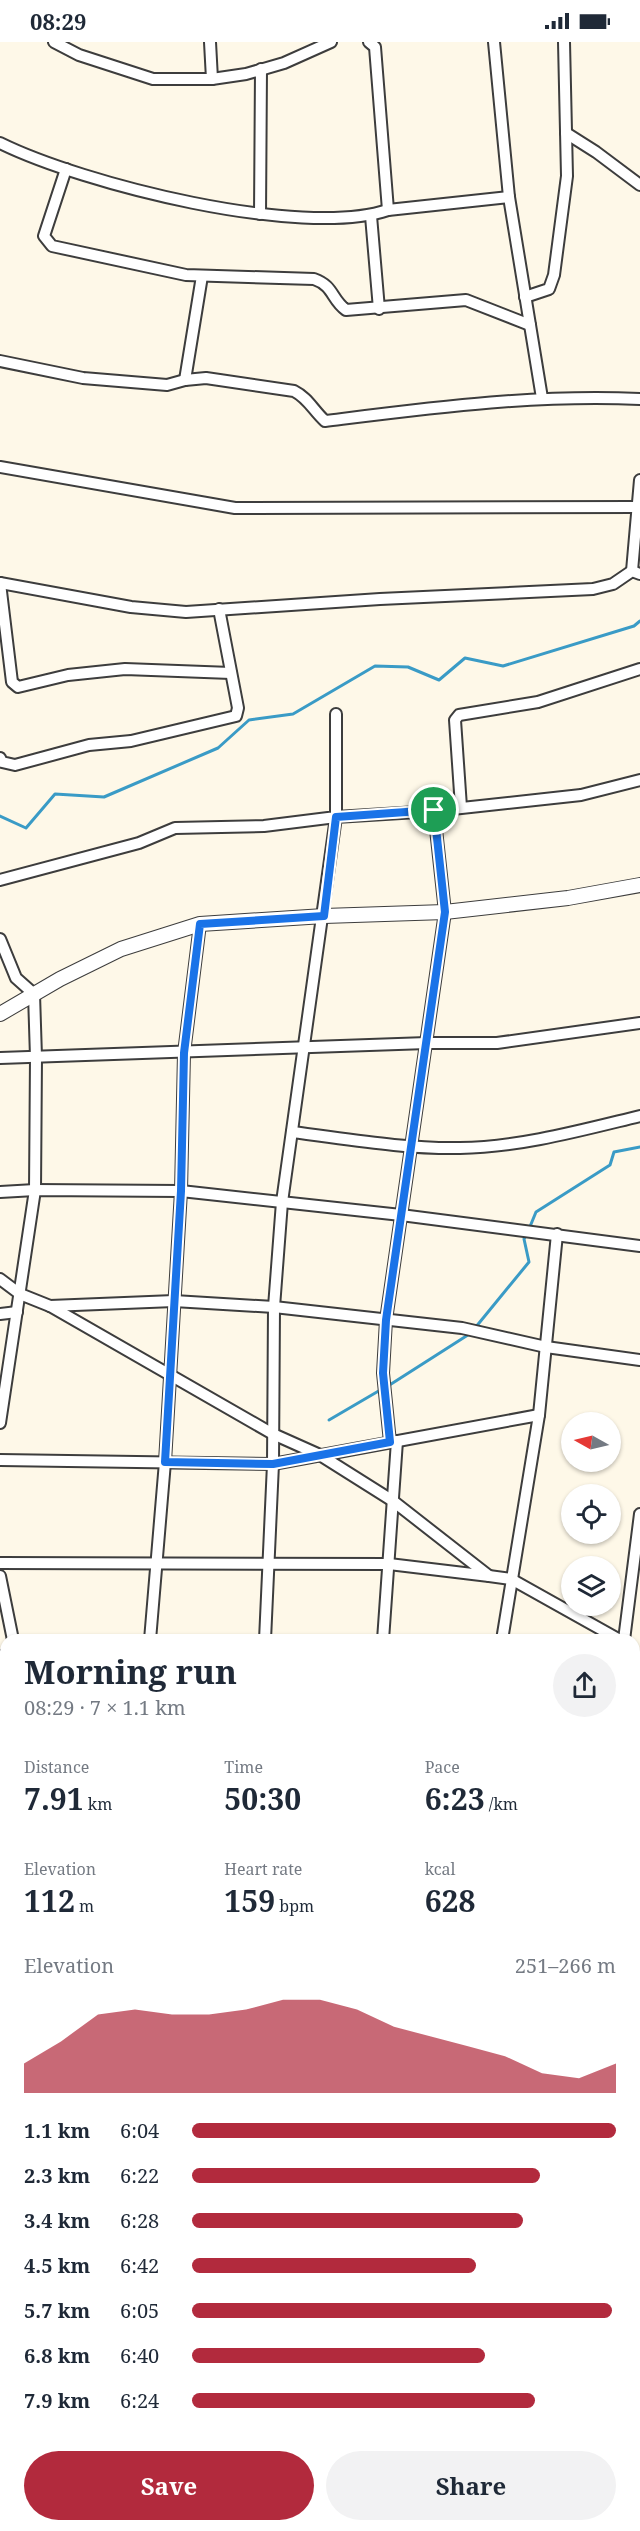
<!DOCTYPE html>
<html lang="en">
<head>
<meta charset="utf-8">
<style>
  :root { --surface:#fff; --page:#f2f2f3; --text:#1f2937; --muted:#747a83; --accent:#b22a3d }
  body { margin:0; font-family:"Noto Serif",serif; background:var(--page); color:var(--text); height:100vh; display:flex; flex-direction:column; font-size:22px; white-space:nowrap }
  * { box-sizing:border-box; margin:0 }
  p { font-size:20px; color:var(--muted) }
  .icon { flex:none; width:33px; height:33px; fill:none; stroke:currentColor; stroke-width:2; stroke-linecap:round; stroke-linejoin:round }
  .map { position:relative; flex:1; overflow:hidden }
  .panel { position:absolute; left:0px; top:1592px; width:640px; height:898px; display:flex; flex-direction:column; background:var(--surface); border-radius:18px 18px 0 0; box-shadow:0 2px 4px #0004 }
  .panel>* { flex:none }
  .needle { width:39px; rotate:278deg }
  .buttons { position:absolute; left:561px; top:1370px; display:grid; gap:12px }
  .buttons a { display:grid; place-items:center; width:60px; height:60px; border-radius:50%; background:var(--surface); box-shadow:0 2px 4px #0004; font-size:30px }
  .pin { position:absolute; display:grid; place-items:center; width:51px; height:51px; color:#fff; margin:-26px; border:3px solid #fff; border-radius:50%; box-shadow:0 2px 6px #0007 }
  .round { display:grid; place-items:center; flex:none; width:63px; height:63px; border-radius:32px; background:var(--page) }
  .head { display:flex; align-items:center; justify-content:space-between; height:102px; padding:0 24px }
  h1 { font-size:33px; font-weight:700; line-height:45px }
  .stats { display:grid; grid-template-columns:repeat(3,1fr); gap:9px; height:102px; padding:6px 24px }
  .stats div { display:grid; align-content:center }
  .stats b { font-size:30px; font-weight:700 }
  .stats small { font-size:16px; font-weight:400 }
  .stats p { font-size:16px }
  .chart { height:168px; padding:12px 24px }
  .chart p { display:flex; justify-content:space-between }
  .chart svg { width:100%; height:108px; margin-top:6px; fill:var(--accent); opacity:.7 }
  .button { display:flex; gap:12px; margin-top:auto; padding:12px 24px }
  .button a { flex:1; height:69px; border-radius:36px; background:var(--accent); color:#fff; font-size:24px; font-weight:700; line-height:69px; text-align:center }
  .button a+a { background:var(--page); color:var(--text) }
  ul { padding:0 24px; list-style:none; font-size:20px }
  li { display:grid; grid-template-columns:96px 72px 1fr; align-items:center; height:45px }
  li i { height:15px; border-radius:8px; background:var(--accent) }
  .status { display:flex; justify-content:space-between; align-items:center; height:42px; padding:0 30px; background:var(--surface); direction:ltr }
  .status svg { height:16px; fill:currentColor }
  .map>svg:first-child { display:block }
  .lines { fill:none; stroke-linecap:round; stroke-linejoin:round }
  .stream { stroke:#3a9bc6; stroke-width:3 }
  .minor-casing { stroke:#3d3d3d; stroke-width:14 }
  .tertiary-casing { stroke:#3d3d3d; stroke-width:16 }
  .minor { stroke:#fff; stroke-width:10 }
  .tertiary { stroke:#fff; stroke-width:14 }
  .route-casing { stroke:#fff; stroke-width:12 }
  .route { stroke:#1a73e8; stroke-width:8 }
</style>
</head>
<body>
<div class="status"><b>08:29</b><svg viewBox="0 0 49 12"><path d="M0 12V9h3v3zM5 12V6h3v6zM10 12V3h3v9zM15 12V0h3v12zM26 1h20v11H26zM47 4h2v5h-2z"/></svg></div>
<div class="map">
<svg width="640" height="2489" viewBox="0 0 640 2489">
  <rect width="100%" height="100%" fill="#fef8e8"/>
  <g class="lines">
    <g class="stream">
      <path d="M0 774 26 786 55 752 104 755 218 706 249 678 293 672 375 624 408 625 439 638 465 616 503 624 634 584 640 579"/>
      <path d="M529 1187 536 1170 610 1123 614 1110 640 1105"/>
      <path d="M475 1286 529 1220 524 1197 526 1193"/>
      <path d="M388 1344 471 1291"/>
      <path d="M329 1378 382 1347"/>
      <path d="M634 2325 640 2319"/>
      <path d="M0 2339H6"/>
    </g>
    <defs>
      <g id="minor">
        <path d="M54 0 79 13 153 37H212L246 32 284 21 331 0"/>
        <path d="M210 0 212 37"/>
        <path d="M369 0 375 5 388 168"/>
        <path d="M494 0 509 155 542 356"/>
        <path d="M566 91 596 110 640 143"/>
        <path d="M0 101C83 142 301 197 388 168L509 155"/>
        <path d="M66 127 44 194 52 204 186 233 314 237C334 244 331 257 346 268L466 258 530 283"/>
        <path d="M260 172 261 27"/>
        <path d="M371 174 379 267"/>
        <path d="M525 255 549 247 554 233 567 134 564 0"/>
        <path d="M0 319 83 336 167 343 185 338 206 336 294 349C308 356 313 368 325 379 430 366 534 352 640 357"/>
        <path d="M185 338 202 234"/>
        <path d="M0 425 235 466 636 465"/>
        <path d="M632 529 640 438"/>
        <path d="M0 541 131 565 186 570 380 557 593 547 613 542 632 529 640 532"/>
        <path d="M0 541 12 640 18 645 68 633 125 627 231 631"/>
        <path d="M0 716 2 720 15 723 89 703 131 699 236 674 238 666 219 567"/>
        <path d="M461 765 455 678 459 673 538 660 640 627"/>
        <path d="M0 838 139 801 175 786 264 784 336 775V672"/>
        <path d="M0 897 16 936 34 952 36 1015 35 1148 0 1381"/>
        <path d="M0 1016 427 1001H497L640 981"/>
        <path d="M292 1090C348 1097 404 1107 460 1106 521 1105 582 1088 640 1074"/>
        <path d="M0 1150 35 1148 181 1149 401 1173 640 1204"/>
        <path d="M0 1237 20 1252 50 1264 273 1392 320 1413 393 1459 489 1534"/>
        <path d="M50 1264 174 1259 274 1265 462 1286 546 1305 640 1318"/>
        <path d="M0 1272 17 1270"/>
        <path d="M390 1400 383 1331 386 1278 445 870 434 769"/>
        <path d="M0 1418 273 1422 539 1373"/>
        <path d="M0 1521 389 1522 489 1534 511 1537 620 1598"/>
        <path d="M0 1534 13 1598"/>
        <path d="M150 1598 165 1420 181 1149 184 1011 200 882"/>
        <path d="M265 1598 273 1422 274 1265 282 1160 336 775 434 769 581 753 640 738"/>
        <path d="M383 1598 397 1399"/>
        <path d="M502 1598 539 1373 557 1192"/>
        <path d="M624 1598 640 1472"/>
        <path d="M0 1614 6 1613"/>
        <path d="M634 1627H640"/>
        <path d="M634 1743H640"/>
        <path d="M0 1773H6"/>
        <path d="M634 1859 640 1860"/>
        <path d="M0 1889H6"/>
        <path d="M634 1983H640"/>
        <path d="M0 2003H6"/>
        <path d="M634 2103H640"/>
        <path d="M0 2119 6 2118"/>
        <path d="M634 2219 640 2220"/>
        <path d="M0 2240H6"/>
        <path d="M634 2315H635"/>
        <path d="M0 2324H6"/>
        <path d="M105 2489V2484"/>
        <path d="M526 2489 532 2487 560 2489"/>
        <path d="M584 2489 585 2484"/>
      </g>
      <path id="tertiary" d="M0 972 60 937 121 907 200 882 324 874 445 870 568 856 640 843"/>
    </defs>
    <use href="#minor" class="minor-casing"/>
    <use href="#tertiary" class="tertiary-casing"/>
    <use href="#minor" class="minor"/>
    <use href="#tertiary" class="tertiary"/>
  </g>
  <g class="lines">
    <defs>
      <path id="route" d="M434 768 445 870 386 1278 383 1331 390 1400 273 1422 165 1420 181 1149 184 1011 200 882 324 874 336 775Z"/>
    </defs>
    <use href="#route" class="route-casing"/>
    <use href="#route" class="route"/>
  </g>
</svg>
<div class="buttons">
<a><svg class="needle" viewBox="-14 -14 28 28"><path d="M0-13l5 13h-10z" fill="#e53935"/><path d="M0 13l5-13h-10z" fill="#747a83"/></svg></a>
<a><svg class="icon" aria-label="locate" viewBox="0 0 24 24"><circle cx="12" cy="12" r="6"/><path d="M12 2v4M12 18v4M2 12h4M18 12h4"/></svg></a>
<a><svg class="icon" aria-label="layers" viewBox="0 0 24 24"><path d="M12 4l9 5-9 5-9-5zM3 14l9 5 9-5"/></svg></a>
</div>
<div class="pin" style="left:434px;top:768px;background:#1e9e55"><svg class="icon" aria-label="arrive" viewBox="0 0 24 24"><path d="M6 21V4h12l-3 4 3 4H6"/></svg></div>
<section class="panel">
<div class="head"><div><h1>Morning run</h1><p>08:29 · 7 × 1.1 km</p></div><a class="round"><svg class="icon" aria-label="share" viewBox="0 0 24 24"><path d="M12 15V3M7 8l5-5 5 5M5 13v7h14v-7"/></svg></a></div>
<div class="stats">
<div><p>Distance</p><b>7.91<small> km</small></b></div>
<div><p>Time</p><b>50:30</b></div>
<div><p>Pace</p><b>6:23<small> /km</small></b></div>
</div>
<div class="stats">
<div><p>Elevation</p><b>112<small> m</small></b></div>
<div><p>Heart rate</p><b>159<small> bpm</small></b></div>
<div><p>kcal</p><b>628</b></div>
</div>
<div class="chart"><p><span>Elevation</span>251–266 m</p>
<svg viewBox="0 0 160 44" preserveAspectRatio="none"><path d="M0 44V32L10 23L20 12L30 10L40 12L50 12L60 10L70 6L80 6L90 10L100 17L110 21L120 25L130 29L140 36L150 38L160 32V44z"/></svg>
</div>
<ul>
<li><b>1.1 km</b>6:04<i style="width:100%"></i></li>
<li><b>2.3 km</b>6:22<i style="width:82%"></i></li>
<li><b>3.4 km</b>6:28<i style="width:78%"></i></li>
<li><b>4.5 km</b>6:42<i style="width:67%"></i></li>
<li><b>5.7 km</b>6:05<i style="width:99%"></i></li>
<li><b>6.8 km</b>6:40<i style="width:69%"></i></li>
<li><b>7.9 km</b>6:24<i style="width:81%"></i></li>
</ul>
<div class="button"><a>Save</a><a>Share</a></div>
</section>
</div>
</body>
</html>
